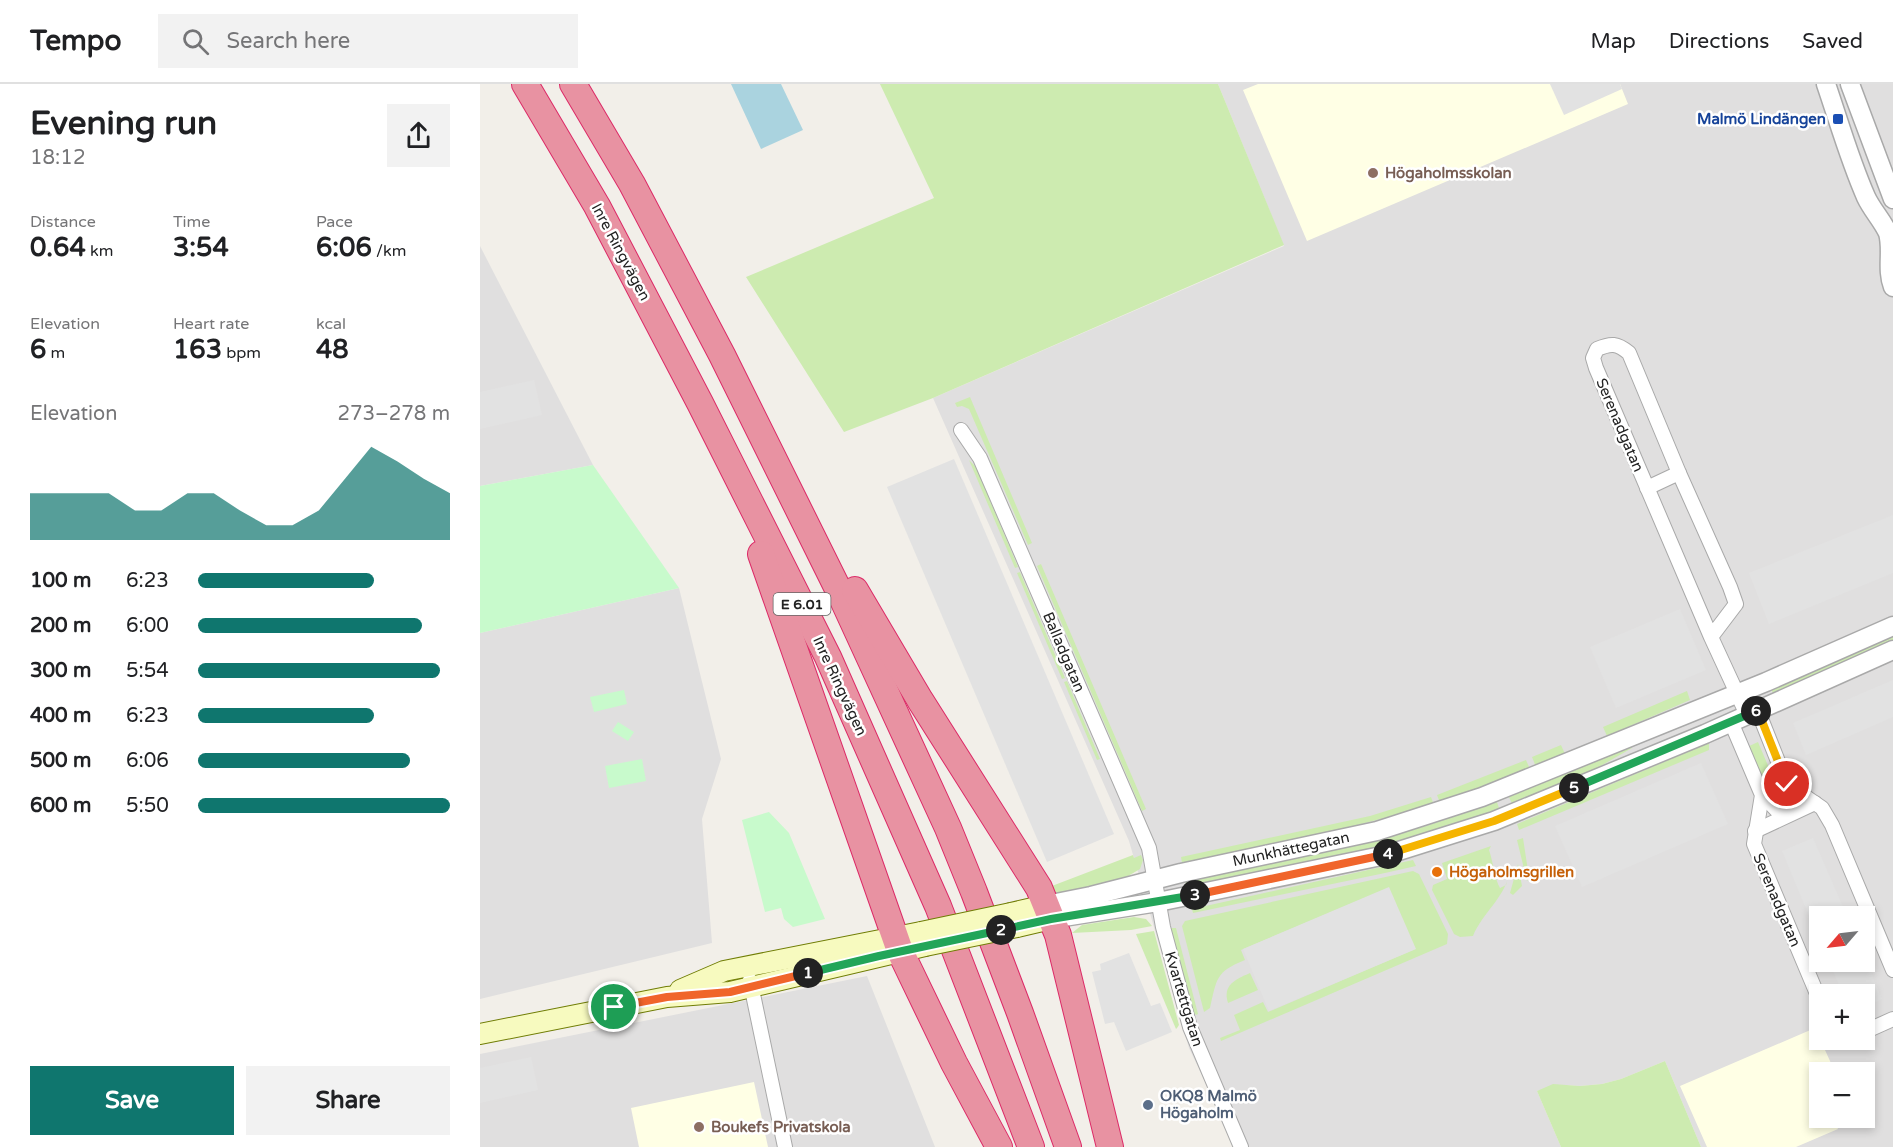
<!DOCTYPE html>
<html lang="en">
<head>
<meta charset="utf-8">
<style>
  :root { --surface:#fff; --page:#f2f2f2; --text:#202124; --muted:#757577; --line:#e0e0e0; --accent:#0f766e }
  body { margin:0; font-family:"Varela Round",sans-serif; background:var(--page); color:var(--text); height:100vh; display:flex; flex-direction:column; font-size:22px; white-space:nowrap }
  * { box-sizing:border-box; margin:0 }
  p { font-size:20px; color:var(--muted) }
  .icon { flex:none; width:33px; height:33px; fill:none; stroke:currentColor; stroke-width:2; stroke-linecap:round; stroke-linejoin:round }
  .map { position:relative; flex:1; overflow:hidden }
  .side { display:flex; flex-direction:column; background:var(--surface); width:480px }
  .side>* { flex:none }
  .needle { width:39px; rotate:242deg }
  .tools { position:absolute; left:1329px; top:822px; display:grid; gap:12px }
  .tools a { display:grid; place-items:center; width:66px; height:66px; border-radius:0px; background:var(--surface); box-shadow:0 3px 9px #0003; font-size:30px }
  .pin { position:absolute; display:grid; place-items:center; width:51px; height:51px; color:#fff; margin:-26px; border:3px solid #fff; border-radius:50%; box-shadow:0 2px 6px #0007 }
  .km { position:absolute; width:30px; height:30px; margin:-15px; border-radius:50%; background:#222; color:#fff; font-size:16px; line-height:30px; text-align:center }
  .round { display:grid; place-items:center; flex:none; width:63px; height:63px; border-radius:0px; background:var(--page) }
  .overview { display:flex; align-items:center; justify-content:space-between; height:102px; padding:0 30px }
  h1 { font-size:33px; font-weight:700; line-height:45px }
  .stats { display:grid; grid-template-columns:repeat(3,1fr); gap:9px; height:102px; padding:6px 30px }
  .stats div { display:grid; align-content:center }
  .stats b { font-size:26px; font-weight:700 }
  .stats small { font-size:16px; font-weight:400 }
  .stats p { font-size:16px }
  .chart { height:168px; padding:12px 30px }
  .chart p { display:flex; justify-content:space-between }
  .chart svg { width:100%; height:108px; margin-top:6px; fill:var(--accent); opacity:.7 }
  .cta { display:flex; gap:12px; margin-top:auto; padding:12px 30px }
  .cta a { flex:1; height:69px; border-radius:0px; background:var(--accent); color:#fff; font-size:24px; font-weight:700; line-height:69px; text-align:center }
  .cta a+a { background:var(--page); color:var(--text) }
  ul { padding:0 30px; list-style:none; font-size:20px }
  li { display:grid; grid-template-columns:96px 72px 1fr; align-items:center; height:45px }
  li i { height:15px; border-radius:8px; background:var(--accent) }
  header { display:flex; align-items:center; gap:36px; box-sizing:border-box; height:84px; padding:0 30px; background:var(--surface); border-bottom:2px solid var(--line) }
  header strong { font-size:28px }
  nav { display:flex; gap:33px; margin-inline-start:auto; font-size:21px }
  .search { width:420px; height:54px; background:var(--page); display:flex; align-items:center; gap:15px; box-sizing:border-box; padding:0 21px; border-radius:0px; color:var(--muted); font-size:22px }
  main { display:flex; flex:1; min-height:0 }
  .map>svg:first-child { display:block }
  .residential { fill:#e0dfdf; fill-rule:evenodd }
  .education { fill:#ffffe5 }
  .grass { fill:#cdebb0 }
  .park { fill:#c8facc }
  .parking { fill:#e2e2e2 }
  .water { fill:#aad3df }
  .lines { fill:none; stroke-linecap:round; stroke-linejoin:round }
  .minor-casing { stroke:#a9a9a9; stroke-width:16 }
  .tertiary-casing { stroke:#a9a9a9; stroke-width:21 }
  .secondary-casing { stroke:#707d05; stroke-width:22 }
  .motorway-casing { stroke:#dc2a67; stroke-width:28 }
  .minor { stroke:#fff; stroke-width:14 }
  .tertiary { stroke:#fff; stroke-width:18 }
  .secondary { stroke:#f7fabf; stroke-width:20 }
  .motorway { stroke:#e892a2; stroke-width:26 }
  .secondary-bridge-casing { stroke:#707d05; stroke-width:22; stroke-linecap:butt }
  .secondary-bridge { stroke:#f7fabf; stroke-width:20 }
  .split-1-casing { stroke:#fff; stroke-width:12 }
  .split-2-casing { stroke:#fff; stroke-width:12 }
  .split-3-casing { stroke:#fff; stroke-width:12 }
  .split-4-casing { stroke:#fff; stroke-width:12 }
  .split-5-casing { stroke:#fff; stroke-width:12 }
  .split-6-casing { stroke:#fff; stroke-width:12 }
  .split-7-casing { stroke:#fff; stroke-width:12 }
  .split-1 { stroke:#f0652b; stroke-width:8 }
  .split-2 { stroke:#22a559; stroke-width:8 }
  .split-3 { stroke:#22a559; stroke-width:8 }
  .split-4 { stroke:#f0652b; stroke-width:8 }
  .split-5 { stroke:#f5b400; stroke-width:8 }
  .split-6 { stroke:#22a559; stroke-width:8 }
  .split-7 { stroke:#f5b400; stroke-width:8 }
  .transit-dot { fill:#1a4fb4; stroke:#fff; stroke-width:2 }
  .education-dot { fill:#8d6e63; stroke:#fff; stroke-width:2 }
  .food-dot { fill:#e8710a; stroke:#fff; stroke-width:2 }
  .service-dot { fill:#5c6f8a; stroke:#fff; stroke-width:2 }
  .labels { text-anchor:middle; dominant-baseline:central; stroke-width:5; stroke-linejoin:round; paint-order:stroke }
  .shield { fill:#fff; stroke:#646464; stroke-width:1.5 }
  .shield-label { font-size:14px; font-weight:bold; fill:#222 }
  .transit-label { font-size:15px; font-weight:bold; fill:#164399; stroke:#fff; text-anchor:end }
  .education-label { font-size:15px; font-weight:bold; fill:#785e54; stroke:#fff; text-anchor:start }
  .street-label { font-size:15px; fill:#222; stroke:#fff }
  .food-label { font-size:15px; font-weight:bold; fill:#c56008; stroke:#fff; text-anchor:start }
  .service-label { font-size:15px; font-weight:bold; fill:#4e5e75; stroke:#fff; text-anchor:start }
</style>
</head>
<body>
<header>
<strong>Tempo</strong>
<div class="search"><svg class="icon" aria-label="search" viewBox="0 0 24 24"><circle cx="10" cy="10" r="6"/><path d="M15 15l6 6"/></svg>Search here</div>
<nav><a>Map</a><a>Directions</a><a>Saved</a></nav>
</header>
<main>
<section class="side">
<div class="overview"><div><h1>Evening run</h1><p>18:12</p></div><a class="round"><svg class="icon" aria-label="share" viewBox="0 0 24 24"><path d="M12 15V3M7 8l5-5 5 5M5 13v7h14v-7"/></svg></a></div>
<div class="stats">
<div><p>Distance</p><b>0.64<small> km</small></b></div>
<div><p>Time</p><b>3:54</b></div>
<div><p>Pace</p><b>6:06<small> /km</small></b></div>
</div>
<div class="stats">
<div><p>Elevation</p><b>6<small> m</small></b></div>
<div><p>Heart rate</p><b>163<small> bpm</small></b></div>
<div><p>kcal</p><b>48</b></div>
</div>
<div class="chart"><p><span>Elevation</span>273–278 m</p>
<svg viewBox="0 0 160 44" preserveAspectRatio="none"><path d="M0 44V25L10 25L20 25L30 25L40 32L50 32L60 25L70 25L80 32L90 38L100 38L110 32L120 19L130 6L140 12L150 19L160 25V44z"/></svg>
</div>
<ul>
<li><b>100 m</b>6:23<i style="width:70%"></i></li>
<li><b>200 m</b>6:00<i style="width:89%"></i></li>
<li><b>300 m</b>5:54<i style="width:96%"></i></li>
<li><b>400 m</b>6:23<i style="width:70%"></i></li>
<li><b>500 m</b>6:06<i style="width:84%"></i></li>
<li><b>600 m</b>5:50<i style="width:100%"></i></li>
</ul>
<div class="cta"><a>Save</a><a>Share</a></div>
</section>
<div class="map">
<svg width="1413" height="1063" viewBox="0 0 1413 1063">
  <rect width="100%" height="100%" fill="#f2efe9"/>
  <g class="residential">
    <path d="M738 0H1413V1063H1221L1185 977 1141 995 1122 1000 1100 1002 1085 1001 1057 1007 1081 1063H756L709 964 649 757 453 314 804 162ZM1340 832H1384V878H1340ZM1340 910H1384V956H1340ZM1340 988H1384V1034H1340Z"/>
    <path d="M0 162 113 381 0 402Z"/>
    <path d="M199 504 241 675 222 735 232 859 0 915V549Z"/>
    <path d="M387 892 455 1063H0V970Z"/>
  </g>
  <g class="education">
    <path d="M778 0H1140L1148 20 827 157 763 6Z"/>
    <path d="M1335 944 1355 988H1340V1034H1353L1358 1045 1316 1063H1227L1200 1002Z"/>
    <path d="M274 998 288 1063H159L151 1024Z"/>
  </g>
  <g class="grass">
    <path d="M400 0H738L804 161 453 314 364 348 266 193 454 114Z"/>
    <path d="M490 313 552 459 548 461 489 325 482 322 477 323 475 319Z"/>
    <path d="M489 376 496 383 538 483 535 484Z"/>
    <path d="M561 480 666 725 662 727 557 482Z"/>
    <path d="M540 488 585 594 582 595 537 489Z"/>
    <path d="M1413 551V558L1294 611 1290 603Z"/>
    <path d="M587 597 620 675 617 676 584 598Z"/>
    <path d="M1207 607 1210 616 1127 652 1123 643Z"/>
    <path d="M1278 658 1301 712 1296 719 1291 717 1267 663Z"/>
    <path d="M1229 659V666L1039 746 1037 740Z"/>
    <path d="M1081 661 1085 670 1056 683 1052 673Z"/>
    <path d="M1151 662 1152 664 1105 691 1033 722 1029 713Z"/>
    <path d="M1046 676 1050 685 960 719 957 711Z"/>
    <path d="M951 713 954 721 866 744 702 779 701 773 890 732Z"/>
    <path d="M1017 718 1020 727 932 756 707 806 705 797 896 756 946 742Z"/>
    <path d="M1043 754 1048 787 1051 792 1047 797 1037 756Z"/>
    <path d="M1011 762 1009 766C1013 777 1015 796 1020 804L1026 801 1030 787C1025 814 1003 828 993 852L980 853 974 850 952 806 953 801 967 795 962 779Z"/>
    <path d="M653 771 654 774 661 771 663 776 660 785 643 795 578 810 564 805Z"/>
    <path d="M933 776 936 782 905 789 713 829 712 825Z"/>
    <path d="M1038 780 1042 802 1033 811 1030 809Z"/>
    <path d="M933 787 939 790 968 850 967 860 741 957 740 954 760 946 754 931 783 918 788 928 933 866 906 805 761 866 765 876C735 888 737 895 730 924L724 928 702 842 705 837Z"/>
    <path d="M654 833 666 835 672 842 651 846 592 849 602 841Z"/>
    <path d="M691 844H696L718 930 716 931 712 927Z"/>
    <path d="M674 847 699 941 697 944 696 945 656 850Z"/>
    <path d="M770 889 778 906 748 919C742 901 756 895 770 889Z"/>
    <path d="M1185 977 1221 1063H1081L1057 1007 1073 1000 1100 1002 1122 1000 1141 995Z"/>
  </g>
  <g class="park">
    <path d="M113 381 199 504 0 549V402Z"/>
    <path d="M144 606 147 620 114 628 110 613Z"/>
    <path d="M138 638 154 648 148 657 132 647Z"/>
    <path d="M162 675 166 697 129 704 125 682Z"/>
    <path d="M289 728 309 749 345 835 313 843 304 835 301 824 285 828 262 736Z"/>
  </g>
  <g class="parking">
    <path d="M1070 0H1140L1142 5 1084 31Z"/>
    <path d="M54 296 62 331 0 345V308Z"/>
    <path d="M474 375 634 750 567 778 407 403Z"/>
    <path d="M1413 431V489L1289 540 1269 489Z"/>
    <path d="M1200 525 1226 586 1136 624 1110 563Z"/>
    <path d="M1413 596V633L1326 671 1313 639Z"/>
    <path d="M1221 679 1248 740 1102 803 1075 742Z"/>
    <path d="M1333 754 1367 832H1340L1339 856 1302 767Z"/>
    <path d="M909 803 936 865 789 927 763 865Z"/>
    <path d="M649 869 671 922 680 919 692 948 646 967 634 938 625 940 612 888 621 886 620 880Z"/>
    <path d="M1385 874 1402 915 1385 923 1384 910H1363L1349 878H1384Z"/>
    <path d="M51 973 58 1006 0 1019V984Z"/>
  </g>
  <path class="water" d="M251 0H301L323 46 281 65Z"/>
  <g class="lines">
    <defs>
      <g id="minor">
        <path d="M481 346 500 374 669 764 683 843 710 943 761 1063"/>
        <path d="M1167 404 1199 389"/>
        <path d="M1231 553 1256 520 1250 503 1199 389 1149 269C1137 259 1131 259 1117 265L1113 274 1116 284 1231 553 1267 631"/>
        <path d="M1278 627 1307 700 1342 724 1352 741 1413 886"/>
        <path d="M1251 638 1282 711 1274 760 1340 917"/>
        <path d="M1282 711 1303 733"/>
        <path d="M1303 733 1307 700"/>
        <path d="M1275 747 1335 719"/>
        <path d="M270 896 305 1063"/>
        <path d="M1384 948 1413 935"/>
      </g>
      <g id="tertiary">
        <path d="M1346 0C1359 38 1370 77 1386 113 1392 126 1402 136 1408 149 1413 166 1406 185 1413 203"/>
        <path d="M1370 0 1413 115"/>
        <path d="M566 821 611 812 701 789 897 747 1002 713 1286 598 1413 542"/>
        <path d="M571 835 678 818 906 771 1014 737 1225 650 1413 566"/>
      </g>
      <g id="secondary">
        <path d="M531 829 566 821"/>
        <path d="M537 843 571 835"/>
        <path d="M200 906 244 887 441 848"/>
        <path d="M0 950 187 913 250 908 445 862"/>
      </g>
      <g id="motorway">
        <path d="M45 0 117 122 220 319 348 573 458 822 551 1063"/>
        <path d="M93 0 152 100 242 271 359 507 468 744 494 808 540 929 588 1063"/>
        <path d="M281 470 420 867 474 979 519 1063"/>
        <path d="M375 506 440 616 559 804 578 851 630 1063"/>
      </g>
    </defs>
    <use href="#minor" class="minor-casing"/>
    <use href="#tertiary" class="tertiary-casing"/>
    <use href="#secondary" class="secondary-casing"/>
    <use href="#motorway" class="motorway-casing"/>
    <use href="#minor" class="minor"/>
    <use href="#tertiary" class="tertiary"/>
    <use href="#secondary" class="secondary"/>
    <use href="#motorway" class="motorway"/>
    <defs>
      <g id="secondary-bridge">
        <path d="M441 848 531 829"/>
        <path d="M445 862 537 843"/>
      </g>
    </defs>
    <use href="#secondary-bridge" class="secondary-bridge-casing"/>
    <use href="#secondary-bridge" class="secondary-bridge"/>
  </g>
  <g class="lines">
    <defs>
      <path id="split-1" d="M134 923 187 913 250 908 328 889"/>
      <path id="split-2" d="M328 889 399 872 521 846"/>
      <path id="split-3" d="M521 846 571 835 715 811"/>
      <path id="split-4" d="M715 811 908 770"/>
      <path id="split-5" d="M908 770 1014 737 1094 704"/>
      <path id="split-6" d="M1094 704 1276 627"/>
      <path id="split-7" d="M1276 627H1278L1307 700"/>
    </defs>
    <use href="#split-1" class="split-1-casing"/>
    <use href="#split-2" class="split-2-casing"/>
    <use href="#split-3" class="split-3-casing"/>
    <use href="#split-4" class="split-4-casing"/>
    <use href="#split-5" class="split-5-casing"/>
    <use href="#split-6" class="split-6-casing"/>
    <use href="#split-7" class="split-7-casing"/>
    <use href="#split-1" class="split-1"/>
    <use href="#split-2" class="split-2"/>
    <use href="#split-3" class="split-3"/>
    <use href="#split-4" class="split-4"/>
    <use href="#split-5" class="split-5"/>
    <use href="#split-6" class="split-6"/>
    <use href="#split-7" class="split-7"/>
  </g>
  <rect class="transit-dot" x="1352" y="29" width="12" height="12" rx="3"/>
  <g class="education-dot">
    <circle cx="893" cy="89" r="6"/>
    <circle cx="219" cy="1043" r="6"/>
  </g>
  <circle class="food-dot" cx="957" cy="788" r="6"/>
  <circle class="service-dot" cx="668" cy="1021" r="6"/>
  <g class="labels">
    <rect class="shield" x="293.5" y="509" width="57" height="22" rx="4.5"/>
    <g class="shield-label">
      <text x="322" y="520">E 6.01</text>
    </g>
    <g class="transit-label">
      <text x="1346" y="35">Malmö Lindängen</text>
    </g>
    <g class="education-label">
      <text x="905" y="89">Högaholmsskolan</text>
      <text x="231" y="1043">Boukefs Privatskola</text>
    </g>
    <g class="street-label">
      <text transform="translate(141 168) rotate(62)">Inre Ringvägen</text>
      <text transform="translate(1140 341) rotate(67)">Serenadgatan</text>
      <text transform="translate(584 568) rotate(67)">Balladgatan</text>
      <text transform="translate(360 602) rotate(65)">Inre Ringvägen</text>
      <text transform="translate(811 765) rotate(-12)">Munkhättegatan</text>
      <text transform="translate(1297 816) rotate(67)">Serenadgatan</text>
      <text transform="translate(704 915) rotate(73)">Kvartettgatan</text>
    </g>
    <g class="food-label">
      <text x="969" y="788">Högaholmsgrillen</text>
    </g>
    <g class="service-label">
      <text x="680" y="1012">OKQ8 Malmö<tspan x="680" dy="17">Högaholm</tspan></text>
    </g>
  </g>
</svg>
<div class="tools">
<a><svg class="needle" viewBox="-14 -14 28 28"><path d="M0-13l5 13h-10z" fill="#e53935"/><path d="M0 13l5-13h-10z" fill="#757577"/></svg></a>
<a>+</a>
<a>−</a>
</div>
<div class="pin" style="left:134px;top:923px;background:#1e9e55"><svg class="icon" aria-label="arrive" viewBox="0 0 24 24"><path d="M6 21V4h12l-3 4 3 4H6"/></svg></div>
<div class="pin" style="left:1307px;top:700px;background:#d93025"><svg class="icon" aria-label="check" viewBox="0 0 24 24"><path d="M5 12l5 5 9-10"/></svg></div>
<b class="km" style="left:328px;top:889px">1</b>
<b class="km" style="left:521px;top:846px">2</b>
<b class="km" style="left:715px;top:811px">3</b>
<b class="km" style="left:908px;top:770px">4</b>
<b class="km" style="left:1094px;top:704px">5</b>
<b class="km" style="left:1276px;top:627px">6</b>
</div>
</main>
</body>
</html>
